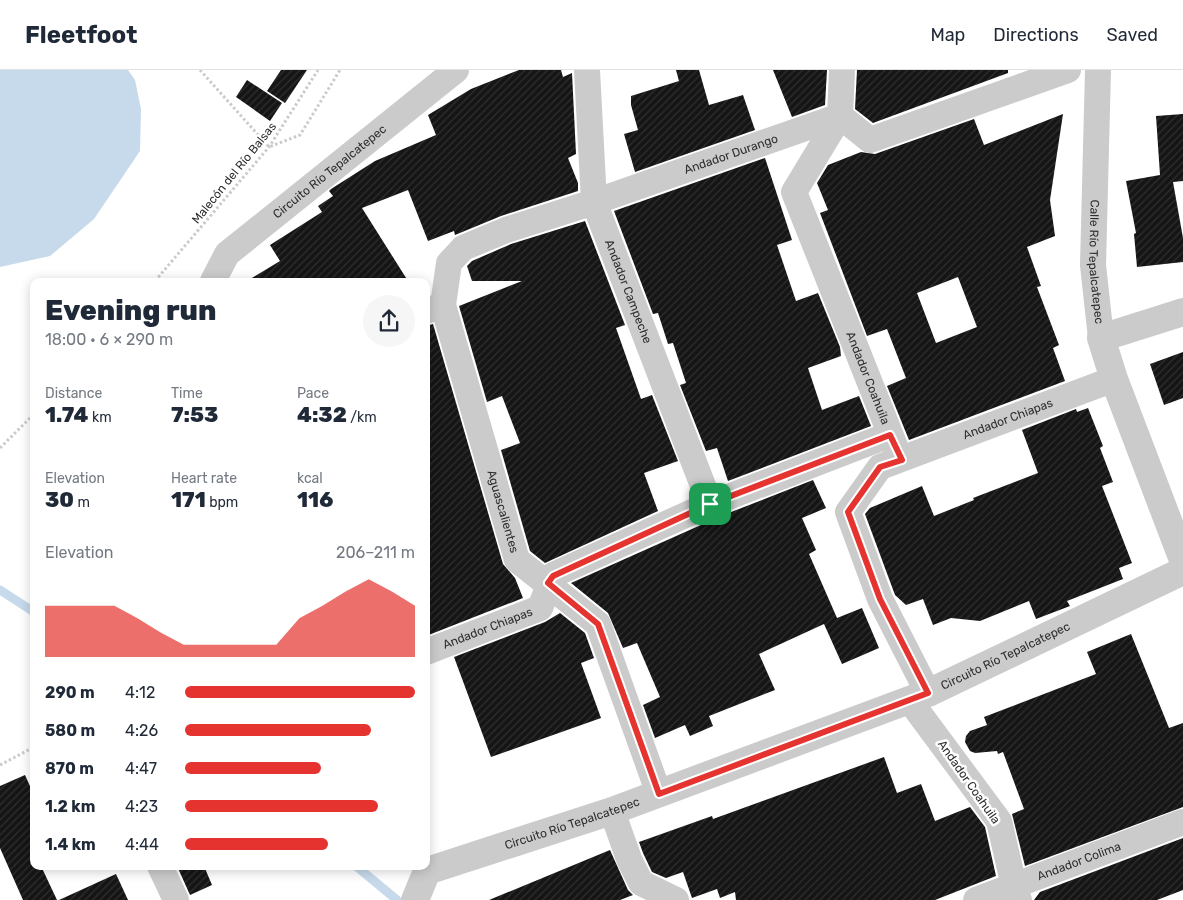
<!DOCTYPE html>
<html lang="en">
<head>
<meta charset="utf-8">
<style>
  :root { --surface:#fff; --page:#f6f6f7; --text:#1f2937; --muted:#747a83; --line:#e0e1e3; --accent:#e5332f }
  body { margin:0; font-family:Rubik,sans-serif; background:var(--page); color:var(--text); height:100vh; display:flex; flex-direction:column; font-size:19px; white-space:nowrap }
  * { box-sizing:border-box; margin:0 }
  p { font-size:16px; color:var(--muted) }
  .icon { flex:none; width:28px; height:28px; fill:none; stroke:currentColor; stroke-width:2; stroke-linecap:round; stroke-linejoin:round }
  .map { position:relative; flex:1; overflow:hidden }
  .drawer { position:absolute; left:30px; top:208px; width:400px; height:592px; display:flex; flex-direction:column; background:var(--surface); border-radius:10px; box-shadow:0 2px 12px #0003 }
  .drawer>* { flex:none }
  .pin { position:absolute; display:grid; place-items:center; width:42px; height:42px; color:#fff; margin:-21px; border-radius:10px; box-shadow:0 2px 8px #0006 }
  .round { display:grid; place-items:center; flex:none; width:52px; height:52px; border-radius:26px; background:var(--page) }
  .head { display:flex; align-items:center; justify-content:space-between; height:85px; padding:0 15px }
  h1 { font-size:28px; font-weight:800; line-height:38px }
  .stats { display:grid; grid-template-columns:repeat(3,1fr); gap:8px; height:85px; padding:5px 15px }
  .stats div { display:grid; align-content:center }
  .stats b { font-size:21px; font-weight:800 }
  .stats small { font-size:14px; font-weight:400 }
  .stats p { font-size:14px }
  .chart { height:140px; padding:10px 15px }
  .chart p { display:flex; justify-content:space-between }
  .chart svg { width:100%; height:90px; margin-top:5px; fill:var(--accent); opacity:.7 }
  ul { padding:0 15px; list-style:none; font-size:16px }
  li { display:grid; grid-template-columns:80px 60px 1fr; align-items:center; height:38px }
  li i { height:12px; border-radius:6px; background:var(--accent) }
  header { display:flex; align-items:center; gap:30px; box-sizing:border-box; height:70px; padding:0 25px; background:var(--surface); border-bottom:1px solid var(--line) }
  header strong { font-size:24px }
  nav { display:flex; gap:28px; margin-inline-start:auto; font-size:18px }
  .map>svg:first-child { display:block }
  .water { fill:#c7daeb }
  .lines { fill:none; stroke-linecap:round; stroke-linejoin:round }
  .stream { stroke:#c7daeb; stroke-width:9 }
  .building { fill:url(#building-hatch); fill-rule:evenodd }
  .path { stroke:#cbcbcb; stroke-width:3; stroke-dasharray:2.5 2.5; stroke-linecap:butt }
  .minor { stroke:#cbcbcb; stroke-width:26 }
  .tertiary { stroke:#cbcbcb; stroke-width:28 }
  .route-casing { stroke:#fff; stroke-width:10 }
  .route { stroke:#e5332f; stroke-width:6 }
  .labels { text-anchor:middle; dominant-baseline:central; stroke-width:5; stroke-linejoin:round; paint-order:stroke }
  .street-label { font-size:12px; fill:#2e2e2e; stroke:#fff }
</style>
</head>
<body>
<header>
<strong>Fleetfoot</strong>
<nav><a>Map</a><a>Directions</a><a>Saved</a></nav>
</header>
<div class="map">
<svg width="1183" height="830" viewBox="0 0 1183 830">
  <defs>
    <pattern id="building-hatch" width="6" height="6" patternUnits="userSpaceOnUse" patternTransform="scale(1.25)"><rect width="6" height="6" fill="#151515"/><path d="M-1 1l2-2M0 6l6-6M5 7l2-2" fill="none" stroke="#2f2f2f"/></pattern>
  </defs>
  <rect width="100%" height="100%" fill="#fff"/>
  <path class="water" d="M0 0H128L135 10 141 39 140 81 94 149 50 186 0 197Z"/>
  <g class="lines">
    <g class="stream">
      <path d="M0 520 34 542"/>
      <path d="M356 796 397 830"/>
    </g>
  </g>
  <g class="building">
    <path d="M281 0H307L285 33 267 21Z"/>
    <path d="M519 0H561L563 7 572 3 576 84 568 88 578 113V121L501 146 455 165 454 161 428 171 408 120 362 138 408 211H247L280 191 270 175 322 142 318 136 333 126 329 121 331 119 375 91 436 65 428 45 471 19Z"/>
    <path d="M676 0H699L709 35 743 25 755 60 635 102 624 64 638 60 631 35V26L679 11Z"/>
    <path d="M773 0H827L825 35 792 47Z"/>
    <path d="M857 0H1008V3L873 53 855 39Z"/>
    <path d="M247 10 282 33 270 51 236 27Z"/>
    <path d="M1063 44 1050 130 1055 166 1027 177 1041 216 1037 217 1059 275 1053 278 1065 311 909 370 887 316 906 308 887 259 867 266 820 143 828 140 817 113 828 95 861 82 875 84 974 49 984 75ZM958 207 977 257 936 273 917 223Z"/>
    <path d="M1183 44V111L1173 112 1183 168V192L1137 197 1134 164 1136 163 1126 111 1160 105 1156 46Z"/>
    <path d="M765 88 792 170 777 175 796 231 818 223 840 277 841 286 808 298 822 340 859 326 871 356 728 411 717 378 706 381 680 315 686 313 673 273 668 274 658 243 653 244 614 141Z"/>
    <path d="M585 151 625 255 616 258 641 329 652 325 678 391 644 403 658 441 545 493 530 481 501 380 520 373 502 326 487 332 459 236 522 211H472L467 196 472 191 511 174Z"/>
    <path d="M433 254 503 494 515 508 523 528 426 566V256Z"/>
    <path d="M1183 282V328L1164 335 1150 294Z"/>
    <path d="M1088 338 1103 376 1100 378 1113 412 1102 416 1132 493 1119 498 1123 509 1067 531 1070 536 1036 549 1029 531 980 551 951 548 933 555 923 529 906 535 895 525 865 444 870 438 922 416 934 446 974 430 973 428 1038 403 1022 360 1076 339 1077 342Z"/>
    <path d="M813 410 826 438 802 448 816 480 809 484 837 548 862 538 879 578 842 594 824 554 759 584 775 620 709 646 713 656 690 666 685 655 655 668 643 635 660 627 637 573 623 578 608 543 571 513 721 446Z"/>
    <path d="M560 543 585 563 594 588 581 593 601 648 491 687 454 587 545 552Z"/>
    <path d="M1131 564 1169 658 1183 653V737L1025 796 1012 744 1024 739 1003 682 998 684 997 681 975 683 970 681 965 672 966 666 970 661 987 655 984 647 1096 604 1087 582Z"/>
    <path d="M884 687 897 723 921 714 935 751 970 737 985 757 996 806 935 830H736L735 822 720 828 717 819 692 828 683 802 666 808 652 802 643 783 639 772 712 746 713 749Z"/>
    <path d="M25 705 34 725V796H41L57 830H23L0 778V716Z"/>
    <path d="M1183 768V820L1157 830H1034L1040 822Z"/>
    <path d="M610 780 628 820 633 825 620 830H489Z"/>
    <path d="M177 796H204L212 815 190 825Z"/>
    <path d="M116 804 128 830H59Z"/>
  </g>
  <g class="lines">
    <g class="path">
      <path d="M200 0 269 77 300 65 340 0"/>
      <path d="M155 211 269 77 318 0"/>
      <path d="M0 378 34 344"/>
      <path d="M0 695 34 677"/>
    </g>
    <g class="minor">
      <path id="s1" d="M587 0 594 132 710 434"/>
      <path id="s2" d="M842 0 840 46 794 122 897 381"/>
      <path id="s3" d="M1098 0 1093 195 1101 268"/>
      <path id="s4" d="M213 211 227 184 456 0"/>
      <path id="s5" d="M443 235 517 490 598 554 659 724"/>
      <path id="s6" d="M426 241 443 235 449 193 463 178 506 160 594 132 840 46 870 70 1068 0"/>
      <path id="s7" d="M426 582 540 538 553 505 710 434 889 365"/>
      <path id="s8" d="M928 623 880 529 848 442 880 397 1114 309"/>
      <path d="M910 631 999 751 1014 816 1019 830"/>
      <path d="M612 741 629 789 641 813 676 830"/>
      <path d="M160 796 176 830"/>
      <path id="s9" d="M976 830 1183 752"/>
    </g>
    <g class="tertiary">
      <path d="M1183 242 1101 268 1114 309 1183 490"/>
      <path id="s10" d="M415 830 427 801 612 741 928 623 1183 501"/>
    </g>
  </g>
  <g class="lines">
    <defs>
      <path id="route" d="M890 365 902 390 880 397 848 442 880 529 928 623 659 724 598 554 548 513 553 506 710 434Z"/>
    </defs>
    <use href="#route" class="route-casing"/>
    <use href="#route" class="route"/>
  </g>
  <g class="labels">
    <g class="street-label">
      <text stroke="none"><textPath href="#s6" startOffset="365">Andador Durango</textPath></text>
      <text stroke="none"><textPath href="#s4" startOffset="162">Circuito Río Tepalcatepec</textPath></text>
      <text transform="translate(234 103) rotate(-51)">Malecón del Río Balsas</text>
      <text stroke="none"><textPath href="#s3" startOffset="192">Calle Río Tepalcatepec</textPath></text>
      <text stroke="none"><textPath href="#s1" startOffset="228">Andador Campeche</textPath></text>
      <text stroke="none"><textPath href="#s2" startOffset="335">Andador Coahuila</textPath></text>
      <text stroke="none"><textPath href="#s8" startOffset="390">Andador Chiapas</textPath></text>
      <text stroke="none"><textPath href="#s5" startOffset="215">Aguascalientes</textPath></text>
      <text stroke="none"><textPath href="#s7" startOffset="66">Andador Chiapas</textPath></text>
      <text stroke="none"><textPath href="#s10" startOffset="649">Circuito Río Tepalcatepec</textPath></text>
      <text transform="translate(969 712) rotate(55)">Andador Coahuila</text>
      <text stroke="none"><textPath href="#s10" startOffset="184">Circuito Río Tepalcatepec</textPath></text>
      <text stroke="none"><textPath href="#s9" startOffset="110">Andador Colima</textPath></text>
    </g>
  </g>
</svg>
<div class="pin" style="left:710px;top:434px;background:#1e9e55"><svg class="icon" aria-label="arrive" viewBox="0 0 24 24"><path d="M6 21V4h12l-3 4 3 4H6"/></svg></div>
<section class="drawer">
<div class="head"><div><h1>Evening run</h1><p>18:00 · 6 × 290 m</p></div><a class="round"><svg class="icon" aria-label="share" viewBox="0 0 24 24"><path d="M12 15V3M7 8l5-5 5 5M5 13v7h14v-7"/></svg></a></div>
<div class="stats">
<div><p>Distance</p><b>1.74<small> km</small></b></div>
<div><p>Time</p><b>7:53</b></div>
<div><p>Pace</p><b>4:32<small> /km</small></b></div>
</div>
<div class="stats">
<div><p>Elevation</p><b>30<small> m</small></b></div>
<div><p>Heart rate</p><b>171<small> bpm</small></b></div>
<div><p>kcal</p><b>116</b></div>
</div>
<div class="chart"><p><span>Elevation</span>206–211 m</p>
<svg viewBox="0 0 160 44" preserveAspectRatio="none"><path d="M0 44V19L10 19L20 19L30 19L40 25L50 32L60 38L70 38L80 38L90 38L100 38L110 25L120 19L130 12L140 6L150 12L160 19V44z"/></svg>
</div>
<ul>
<li><b>290 m</b>4:12<i style="width:100%"></i></li>
<li><b>580 m</b>4:26<i style="width:81%"></i></li>
<li><b>870 m</b>4:47<i style="width:59%"></i></li>
<li><b>1.2 km</b>4:23<i style="width:84%"></i></li>
<li><b>1.4 km</b>4:44<i style="width:62%"></i></li>
</ul>
</section>
</div>
</body>
</html>
